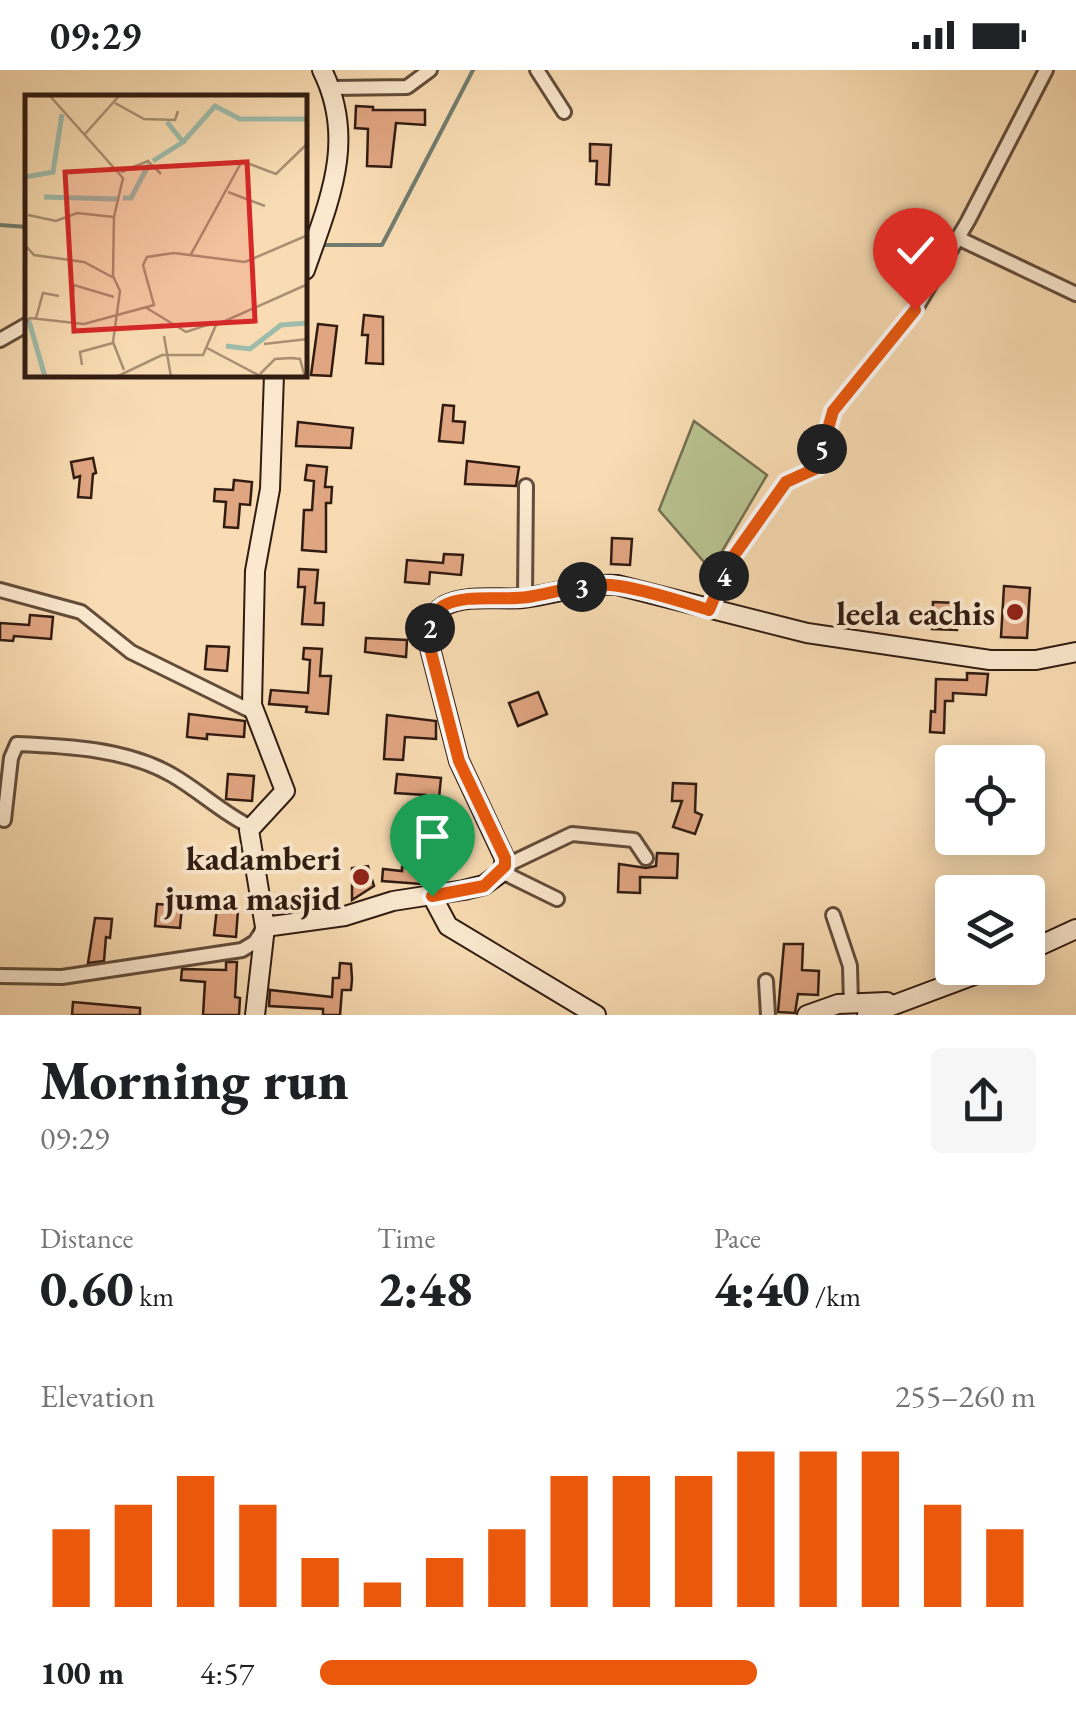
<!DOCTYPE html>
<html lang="en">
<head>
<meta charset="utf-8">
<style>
  :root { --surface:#fff; --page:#f6f6f6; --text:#202124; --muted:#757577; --accent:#ea580c }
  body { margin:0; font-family:"EB Garamond",serif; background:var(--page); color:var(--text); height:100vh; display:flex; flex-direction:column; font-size:38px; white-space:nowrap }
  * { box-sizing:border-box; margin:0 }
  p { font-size:32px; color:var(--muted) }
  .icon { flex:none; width:55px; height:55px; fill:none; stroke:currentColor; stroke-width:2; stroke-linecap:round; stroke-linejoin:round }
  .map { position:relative; height:945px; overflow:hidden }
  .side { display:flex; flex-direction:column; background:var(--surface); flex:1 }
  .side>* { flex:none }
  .controls { position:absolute; left:935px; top:675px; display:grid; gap:20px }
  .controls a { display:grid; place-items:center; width:110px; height:110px; border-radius:10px; background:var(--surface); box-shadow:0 5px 25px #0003; font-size:50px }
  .pin { position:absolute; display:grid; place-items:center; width:85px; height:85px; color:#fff; margin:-102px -42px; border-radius:50% 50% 50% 0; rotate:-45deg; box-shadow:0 0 10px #0007 }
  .pin .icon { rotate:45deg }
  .km { position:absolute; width:50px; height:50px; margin:-25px; border-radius:50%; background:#222; color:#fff; font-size:28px; line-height:50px; text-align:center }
  .round { display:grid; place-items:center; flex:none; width:105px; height:105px; border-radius:10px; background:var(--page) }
  .head { display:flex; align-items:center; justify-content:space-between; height:170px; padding:0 40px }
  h1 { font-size:55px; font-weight:800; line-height:75px }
  .figures { display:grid; grid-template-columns:repeat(3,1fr); gap:15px; height:170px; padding:10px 40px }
  .figures div { display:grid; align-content:center }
  .figures b { font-size:50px; font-weight:800 }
  .figures small { font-size:28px; font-weight:400 }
  .figures p { font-size:28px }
  .chart { height:280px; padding:20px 40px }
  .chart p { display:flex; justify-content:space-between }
  .chart svg { width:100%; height:180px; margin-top:10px; stroke:var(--accent); stroke-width:6 }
  ul { padding:0 40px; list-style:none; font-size:32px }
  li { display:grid; grid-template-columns:160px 120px 1fr; align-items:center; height:75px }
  li i { height:25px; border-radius:12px; background:var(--accent) }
  .status { display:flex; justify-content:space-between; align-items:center; height:70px; padding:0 50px; background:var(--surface); direction:ltr }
  .status svg { height:28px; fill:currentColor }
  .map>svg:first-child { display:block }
  .green { fill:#b8c290; stroke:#746f51; stroke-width:2.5 }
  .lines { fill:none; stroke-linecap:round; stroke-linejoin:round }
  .stream { stroke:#727c6e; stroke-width:4 }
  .building { fill:#e0a581; stroke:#311c12; stroke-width:2.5 }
  .street-casing { stroke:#634c3a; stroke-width:18 }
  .secondary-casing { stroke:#311c12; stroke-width:22 }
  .street { stroke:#fbe8ce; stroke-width:12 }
  .secondary { stroke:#fbe8ce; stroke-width:18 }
  .route-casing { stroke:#fff; stroke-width:20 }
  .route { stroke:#ea580c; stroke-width:12 }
  .poi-dot { fill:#8f2418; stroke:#fbe8ce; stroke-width:4 }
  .labels { text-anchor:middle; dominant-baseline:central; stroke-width:8; stroke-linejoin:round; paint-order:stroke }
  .poi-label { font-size:35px; font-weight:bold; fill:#311c12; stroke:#fbe8ce; text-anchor:end }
  .inset-river { fill:none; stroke:#9ebcab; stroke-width:5 }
  .inset-road { fill:none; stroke:#a98f73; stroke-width:2.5 }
  .view { fill:#d62828; fill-opacity:0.15; stroke:#d62828; stroke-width:5 }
  .inset-edge { fill:none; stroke:#311c12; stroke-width:5 }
</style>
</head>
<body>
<div class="status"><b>09:29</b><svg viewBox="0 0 49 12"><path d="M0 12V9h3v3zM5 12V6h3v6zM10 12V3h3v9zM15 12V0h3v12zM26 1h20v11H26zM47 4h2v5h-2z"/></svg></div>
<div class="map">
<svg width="1076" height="945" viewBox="0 0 1076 945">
  <rect width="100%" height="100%" fill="#f9dcb3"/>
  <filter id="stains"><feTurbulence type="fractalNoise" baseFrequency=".002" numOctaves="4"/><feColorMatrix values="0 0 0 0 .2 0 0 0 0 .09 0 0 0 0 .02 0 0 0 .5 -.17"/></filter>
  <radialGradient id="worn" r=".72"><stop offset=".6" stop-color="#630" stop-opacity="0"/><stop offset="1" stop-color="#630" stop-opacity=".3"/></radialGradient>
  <path class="green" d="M694 351 767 405 711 500 659 440Z"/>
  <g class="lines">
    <g class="stream">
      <path d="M0 155 28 157"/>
      <path d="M324 175H382L473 0"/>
    </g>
  </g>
  <g class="building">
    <path d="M356 36 373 37V40H425V55L396 53 391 97 367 96 368 59 355 58Z"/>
    <path d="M590 74 611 75 609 115 596 114 597 91H590Z"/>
    <path d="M364 245 383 247V294L366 293 368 265H362Z"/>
    <path d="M318 254 337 256 331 306 311 305Z"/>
    <path d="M443 335 454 336 453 351 465 352 463 373 439 371Z"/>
    <path d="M298 352 353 358 351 378 296 376Z"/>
    <path d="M93 388 96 403 93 404 91 428 78 427 80 406 74 408 71 392Z"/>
    <path d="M467 391 519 397 516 416 465 414Z"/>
    <path d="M307 395 327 397 325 417H332L331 433H326V482L302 480 304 440H312L314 411 305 410Z"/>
    <path d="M234 410 252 412 250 435 240 434 238 458 224 457 226 432 214 431 215 419 233 420Z"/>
    <path d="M612 468 632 469 630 495 611 494Z"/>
    <path d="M444 484 463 485 461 505 430 502 429 514 405 512 407 490 443 493Z"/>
    <path d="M299 499 318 500 315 533H324L323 555 302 554 305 517H298Z"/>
    <path d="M1004 516 1030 518 1027 568 1001 567Z"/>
    <path d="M933 532 957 533V560L932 559Z"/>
    <path d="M30 545 53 547 51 569 14 566 13 571 0 570V553L29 555Z"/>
    <path d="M366 568 407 570 406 587 365 582Z"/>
    <path d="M207 576 229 577 227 601 205 599Z"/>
    <path d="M304 578 322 579 320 606H331L328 644 306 642 307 637 269 634 271 620 308 623 310 590 303 589Z"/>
    <path d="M967 603 988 604 986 625 953 623V631H945L944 663 930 662 931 641 935 642 936 609 967 610Z"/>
    <path d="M538 622 547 644 518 656 509 633Z"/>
    <path d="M189 644 245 651 244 667 207 664V669L187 667Z"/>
    <path d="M387 645 436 651V669L405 667 403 690 384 689Z"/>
    <path d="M228 704 254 706 252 731 226 729Z"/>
    <path d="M397 704 441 708 436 758 422 757 425 725 395 723Z"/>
    <path d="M673 713 696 714 695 742 702 745 695 764 673 757 682 731H672Z"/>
    <path d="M657 783 678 784 677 808 640 807V823L618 822 619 794 646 798 656 796Z"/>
    <path d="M368 796 374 816 352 830V798Z"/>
    <path d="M402 797 422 799 421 814 382 811 383 799 402 801Z"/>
    <path d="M157 834 182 836 180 858 155 856Z"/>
    <path d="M217 838 238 840 236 867 214 865Z"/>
    <path d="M95 848 112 849 110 868 106 867 104 891 88 893Z"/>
    <path d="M784 874H803L802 900 819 901 818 925 798 924 795 943 778 942Z"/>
    <path d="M226 892H237L235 927 240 928 239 945H203L205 912 181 910 182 899 226 900Z"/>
    <path d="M340 893 351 894 352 909 351 920H342L340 945H323V939L269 936 270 920 332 927 333 908H339Z"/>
    <path d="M73 932 140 938V945H72Z"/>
  </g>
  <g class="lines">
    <defs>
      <g id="street">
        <path d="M537 0 564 42"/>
        <path d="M331 18 407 17 430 0"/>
        <path d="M958 168 1076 224"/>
        <path d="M0 270 28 254"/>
        <path d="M0 520 81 542 131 582 255 643"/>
        <path d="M525 527 526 416"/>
        <path d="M709 540 731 491 786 412 817 398 833 341 915 240 968 151 1046 0"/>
        <path d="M4 750 11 688 17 674C67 676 127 679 172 705 200 721 222 743 251 757"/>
        <path d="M505 796 572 764 634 770 646 788"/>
        <path d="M502 802 557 829"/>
        <path d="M833 845 850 896 851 934"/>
        <path d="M0 906 62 907 242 880 255 872 262 861"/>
        <path d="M766 911 768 945"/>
      </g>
      <g id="secondary">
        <path d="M305 200C329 131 357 70 322 0"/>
        <path d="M432 826 448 856 596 945"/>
        <path d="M265 857 345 846 393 831 464 820 484 815 502 802 505 789 459 691 430 578C429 563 429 545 444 536 466 524 499 530 523 528 555 524 585 513 617 515L807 563 990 590H1036L1076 582"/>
        <path d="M1028 881 1076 859"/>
        <path d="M255 945 265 857 249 760 285 721 252 635 255 501 270 419 274 305"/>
        <path d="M807 945 838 934 887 932"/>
        <path d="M867 945 993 898"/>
      </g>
    </defs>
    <use href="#street" class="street-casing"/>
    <use href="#secondary" class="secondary-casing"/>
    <use href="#street" class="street"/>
    <use href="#secondary" class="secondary"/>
  </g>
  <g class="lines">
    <defs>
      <path id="route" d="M432 826 484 816 505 796V788L459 691 430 578C429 563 429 545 443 536 466 523 502 531 528 527 558 522 588 511 619 516 650 521 680 531 709 540L730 491 786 412 817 398 833 341 915 240"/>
    </defs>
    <use href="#route" class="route-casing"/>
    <use href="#route" class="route"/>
  </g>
  <g class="poi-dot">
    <circle cx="1015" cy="542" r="10"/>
    <circle cx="361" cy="807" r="10"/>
  </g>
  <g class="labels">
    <g class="poi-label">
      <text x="995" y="542">leela eachis</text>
      <text x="341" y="787">kadamberi<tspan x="341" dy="40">juma masjid</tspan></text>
    </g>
  </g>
  <g transform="translate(25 25)">
    <rect width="282" height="282" fill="#f9dcb3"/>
    <path class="inset-river" d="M158 47 190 11 215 24H283M128 66 158 47 142 27M0 82 28 77 37 19M19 102 92 104M98 103H106L124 69M4 226 20 282M201 251 225 254 256 230 283 228"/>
    <path class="inset-road" d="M25 1 98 83 89 122 88 181 95 196 88 247 99 275M90 8 119 24 150 25 153 16M60 39 94 1M96 77 123 66 136 79M203 97 240 111M3 120 31 126 52 118 89 122M0 150 9 160 59 167 89 183M165 161 217 66 251 79 283 48M47 203 49 190 89 202M120 212 161 237 191 227M11 223 18 198 34 201M0 228 5 223 59 229 129 210 118 170 122 162 149 158 220 167 283 140M139 241 146 282M239 249 283 244M182 253 237 282M57 270 55 257 88 248M235 279 250 264 267 263 275 264 280 282M91 282 137 260H178L191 230 283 189"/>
    <path class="view" d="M222 67 230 226 49 236 40 77Z"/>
    <rect width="282" height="282" class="inset-edge"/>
  </g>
  <rect width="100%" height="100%" filter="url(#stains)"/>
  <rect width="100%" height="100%" fill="url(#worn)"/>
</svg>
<div class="controls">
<a><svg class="icon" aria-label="locate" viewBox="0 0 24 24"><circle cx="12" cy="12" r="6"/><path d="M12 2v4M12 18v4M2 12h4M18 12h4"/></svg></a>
<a><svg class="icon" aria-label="layers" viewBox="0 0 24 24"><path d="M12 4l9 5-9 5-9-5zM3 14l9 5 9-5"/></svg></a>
</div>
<div class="pin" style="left:432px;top:826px;background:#1e9e55"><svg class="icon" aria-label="arrive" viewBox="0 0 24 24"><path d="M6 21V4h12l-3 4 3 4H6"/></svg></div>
<div class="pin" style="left:915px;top:240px;background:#d93025"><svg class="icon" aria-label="check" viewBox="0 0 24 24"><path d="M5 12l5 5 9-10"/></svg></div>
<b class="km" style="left:430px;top:558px">2</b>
<b class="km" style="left:582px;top:517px">3</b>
<b class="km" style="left:724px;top:506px">4</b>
<b class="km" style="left:822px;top:379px">5</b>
</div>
<section class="side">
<div class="head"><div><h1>Morning run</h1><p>09:29</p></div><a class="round"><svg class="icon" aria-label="share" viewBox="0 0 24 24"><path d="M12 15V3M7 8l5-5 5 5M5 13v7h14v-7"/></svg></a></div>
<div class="figures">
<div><p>Distance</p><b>0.60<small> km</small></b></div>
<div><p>Time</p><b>2:48</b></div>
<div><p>Pace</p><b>4:40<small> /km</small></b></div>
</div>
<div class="chart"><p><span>Elevation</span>255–260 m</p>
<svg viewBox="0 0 160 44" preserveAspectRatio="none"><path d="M5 44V25M15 44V19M25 44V12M35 44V19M45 44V32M55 44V38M65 44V32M75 44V25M85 44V12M95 44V12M105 44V12M115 44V6M125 44V6M135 44V6M145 44V19M155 44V25"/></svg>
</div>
<ul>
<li><b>100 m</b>4:57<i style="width:61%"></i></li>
</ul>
</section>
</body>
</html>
